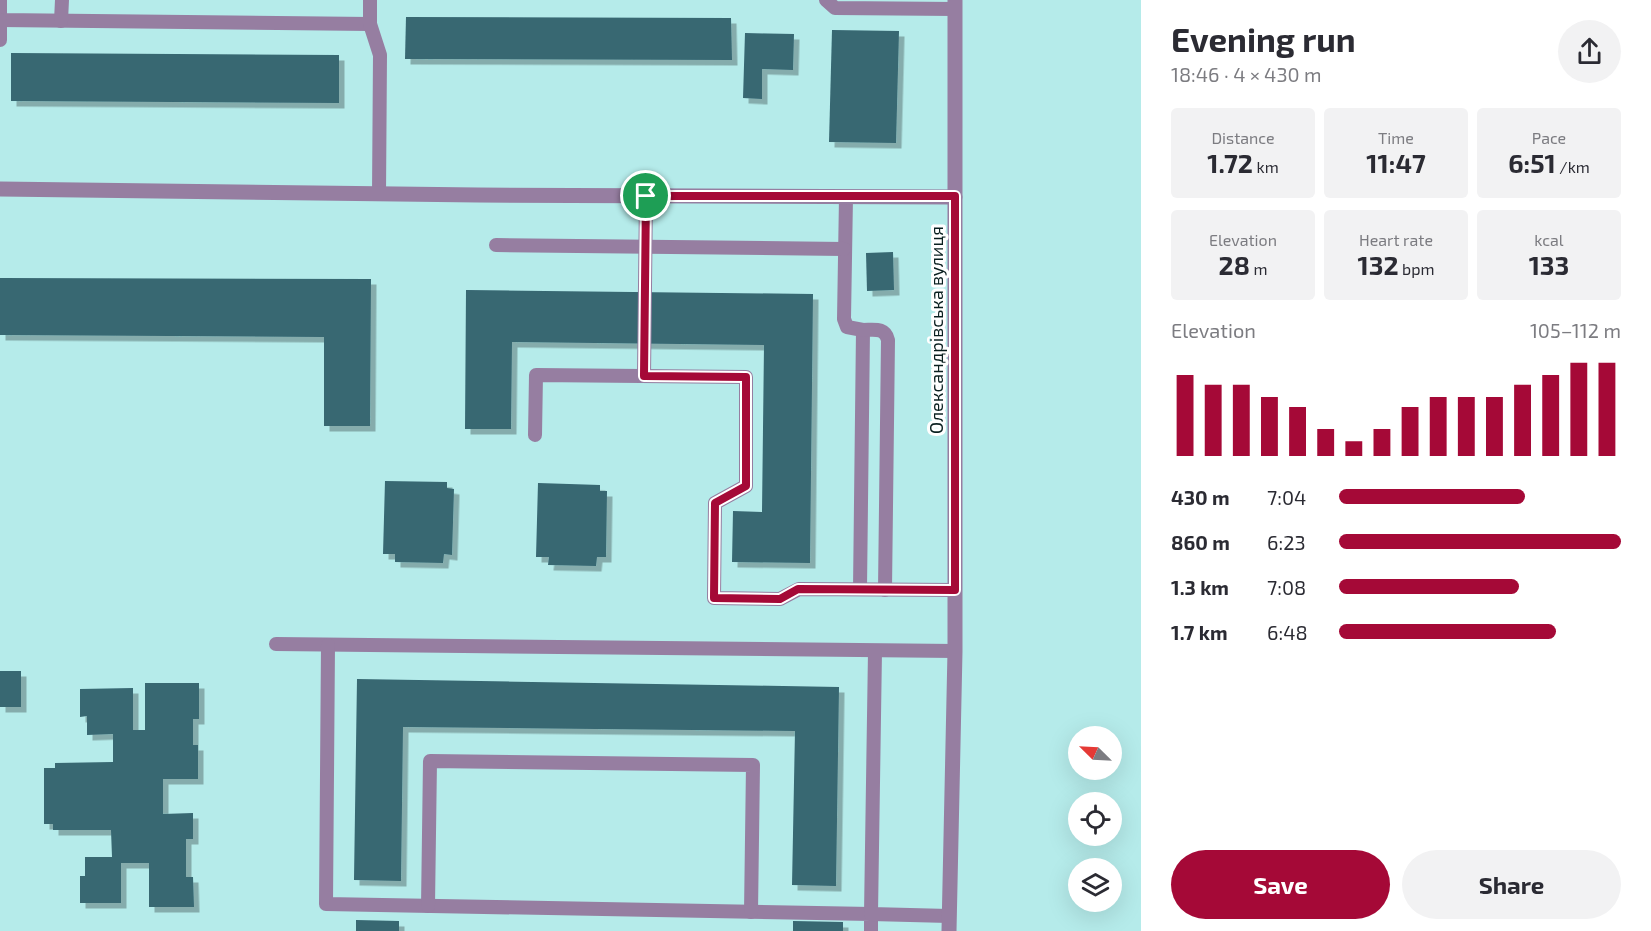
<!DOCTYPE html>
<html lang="en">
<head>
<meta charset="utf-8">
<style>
  :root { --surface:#fff; --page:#f2f2f3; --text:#2b2b33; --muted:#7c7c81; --accent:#a50937 }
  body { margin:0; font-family:"Exo 2",sans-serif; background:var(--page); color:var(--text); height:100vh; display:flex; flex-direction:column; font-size:22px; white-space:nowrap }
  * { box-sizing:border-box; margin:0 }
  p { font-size:20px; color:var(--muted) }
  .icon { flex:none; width:33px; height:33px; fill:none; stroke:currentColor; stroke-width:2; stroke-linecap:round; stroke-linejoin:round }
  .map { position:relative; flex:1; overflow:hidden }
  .drawer { display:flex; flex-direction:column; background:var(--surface); width:510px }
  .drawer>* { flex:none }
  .needle { width:39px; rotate:294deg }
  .tools { position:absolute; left:1068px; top:726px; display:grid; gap:12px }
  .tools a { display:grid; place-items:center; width:54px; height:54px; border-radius:50%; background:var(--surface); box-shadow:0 6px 24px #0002; font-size:30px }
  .pin { position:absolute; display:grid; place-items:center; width:51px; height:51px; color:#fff; margin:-26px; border:3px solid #fff; border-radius:50%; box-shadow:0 2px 6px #0007 }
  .round { display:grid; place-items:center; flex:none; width:63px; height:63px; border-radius:32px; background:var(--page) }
  .summary { display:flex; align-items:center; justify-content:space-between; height:102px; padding:0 30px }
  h1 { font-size:33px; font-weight:700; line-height:45px }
  .stats { display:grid; grid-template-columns:repeat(3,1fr); gap:9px; height:102px; padding:6px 30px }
  .stats div { display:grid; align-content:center; border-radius:6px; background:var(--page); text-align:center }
  .stats b { font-size:26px; font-weight:700 }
  .stats small { font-size:16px; font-weight:400 }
  .stats p { font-size:16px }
  .chart { height:168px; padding:12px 30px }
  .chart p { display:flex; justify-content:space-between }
  .chart svg { width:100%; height:108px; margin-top:6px; stroke:var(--accent); stroke-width:6 }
  .cta { display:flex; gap:12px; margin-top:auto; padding:12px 30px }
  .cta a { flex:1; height:69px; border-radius:36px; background:var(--accent); color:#fff; font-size:24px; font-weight:700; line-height:69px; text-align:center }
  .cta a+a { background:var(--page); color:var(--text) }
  ul { padding:0 30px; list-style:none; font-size:20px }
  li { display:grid; grid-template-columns:96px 72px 1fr; align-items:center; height:45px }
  li i { height:15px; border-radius:8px; background:var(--accent) }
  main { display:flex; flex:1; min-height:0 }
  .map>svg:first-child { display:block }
  .building { fill:#376772; filter:url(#shadow) }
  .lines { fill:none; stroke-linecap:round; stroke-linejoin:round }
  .service { stroke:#967ea1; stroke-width:14 }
  .minor { stroke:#967ea1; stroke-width:15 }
  .tertiary { stroke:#967ea1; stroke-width:15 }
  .route-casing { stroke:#fff; stroke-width:12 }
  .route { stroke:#a50937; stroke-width:8 }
  .labels { text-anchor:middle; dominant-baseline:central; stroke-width:6; stroke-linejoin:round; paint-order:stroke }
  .street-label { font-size:18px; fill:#091f1f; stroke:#fff }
</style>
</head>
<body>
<main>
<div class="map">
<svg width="1141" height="931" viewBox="0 0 1141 931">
  <defs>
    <filter id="shadow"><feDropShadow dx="5.5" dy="5.5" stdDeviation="0" flood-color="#0004"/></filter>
  </defs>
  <rect width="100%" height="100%" fill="#b5ebea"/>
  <g class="building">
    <path d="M406 17 731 18 732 60 405 59Z"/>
    <path d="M832 30 899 31 896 143 829 142Z"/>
    <path d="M745 33 794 34 793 70 762 69V99L743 98Z"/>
    <path d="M11 53 339 55V103L11 101Z"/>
    <path d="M893 252 894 290 867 291 866 253Z"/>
    <path d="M0 278 371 279 370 426H324V337L0 335Z"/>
    <path d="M466 290 813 294 810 563 732 562 733 511 762 512 764 345 512 342 511 429H465Z"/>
    <path d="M385 481 447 482V488L454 489 452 555 444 554 443 563 395 562V554H383Z"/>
    <path d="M538 483 600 485V491H607L606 557H597L596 566 548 565 549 557H536Z"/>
    <rect x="0" y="671" width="21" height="36"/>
    <path d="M357 679 839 687 836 886 792 885 795 731 403 727 401 881 354 880Z"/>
    <path d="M145 683H199V719H193V745H198V779H163V814L193 813V839H186V877H193L194 907H149V863H121V903H80V876H85V857H112L111 830H53V824H44V768H55V763L113 762V734L87 735V716L80 717V689L133 688V730H145Z"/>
    <path d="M356 920 399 921V931H356Z"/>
    <path d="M793 921 843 922V931H793Z"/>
  </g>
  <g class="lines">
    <g class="service">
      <path d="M0 0V20L370 24"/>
      <path d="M370 0V24L380 55 379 194"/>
      <path d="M826 0 835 8 955 9"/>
      <path d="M61 21 62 0"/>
      <path d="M0 40V20"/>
      <path d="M846 197 844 319 847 327 863 330 860 589"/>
      <path d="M496 245 844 249"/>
      <path d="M863 330C874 330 885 327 888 340L885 590"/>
      <path d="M644 376 646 196"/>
      <path d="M535 435 536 375 746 377V486L715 503 714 598 780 599 799 589 955 590"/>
      <path d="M276 644 955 651"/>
      <path d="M328 645 326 904 871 914V931"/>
      <path d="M875 651 871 914 949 916"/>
      <path d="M428 906 430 761 753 765 751 912"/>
    </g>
    <path class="minor" d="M0 189 478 195 955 197"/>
    <path class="tertiary" d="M949 931 955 651V0"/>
  </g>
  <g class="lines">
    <defs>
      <path id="route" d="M646 196H955V590L798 589 780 599 714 598 715 503 746 486V377L644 376Z"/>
    </defs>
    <use href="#route" class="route-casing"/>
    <use href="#route" class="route"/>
  </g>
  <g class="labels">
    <g class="street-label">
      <text transform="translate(936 330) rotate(-90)">Олександрівська вулиця</text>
    </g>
  </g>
</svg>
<div class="tools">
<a><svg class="needle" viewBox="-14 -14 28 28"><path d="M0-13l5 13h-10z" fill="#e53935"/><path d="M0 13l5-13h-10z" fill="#7c7c81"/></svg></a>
<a><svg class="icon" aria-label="locate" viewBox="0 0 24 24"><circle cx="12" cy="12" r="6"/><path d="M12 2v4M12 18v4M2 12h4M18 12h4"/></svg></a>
<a><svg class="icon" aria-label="layers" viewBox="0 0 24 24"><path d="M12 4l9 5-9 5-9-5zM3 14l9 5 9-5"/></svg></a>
</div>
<div class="pin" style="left:646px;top:196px;background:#1e9e55"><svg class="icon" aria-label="arrive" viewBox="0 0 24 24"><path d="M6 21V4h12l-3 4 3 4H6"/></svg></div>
</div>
<section class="drawer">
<div class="summary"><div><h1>Evening run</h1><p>18:46 · 4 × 430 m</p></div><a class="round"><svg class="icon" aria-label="share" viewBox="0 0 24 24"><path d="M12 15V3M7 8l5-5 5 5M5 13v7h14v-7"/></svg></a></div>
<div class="stats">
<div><p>Distance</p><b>1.72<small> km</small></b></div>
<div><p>Time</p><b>11:47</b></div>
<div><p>Pace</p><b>6:51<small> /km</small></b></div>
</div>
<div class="stats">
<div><p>Elevation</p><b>28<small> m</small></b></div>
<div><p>Heart rate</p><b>132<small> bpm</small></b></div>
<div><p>kcal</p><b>133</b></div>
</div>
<div class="chart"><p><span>Elevation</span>105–112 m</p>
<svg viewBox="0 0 160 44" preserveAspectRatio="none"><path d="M5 44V11M15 44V15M25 44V15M35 44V20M45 44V24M55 44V33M65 44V38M75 44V33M85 44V24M95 44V20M105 44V20M115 44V20M125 44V15M135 44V11M145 44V6M155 44V6"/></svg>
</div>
<ul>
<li><b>430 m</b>7:04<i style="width:66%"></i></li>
<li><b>860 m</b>6:23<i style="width:100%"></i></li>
<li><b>1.3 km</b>7:08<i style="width:64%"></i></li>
<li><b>1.7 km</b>6:48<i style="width:77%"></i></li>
</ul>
<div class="cta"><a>Save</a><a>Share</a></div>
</section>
</main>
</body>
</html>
